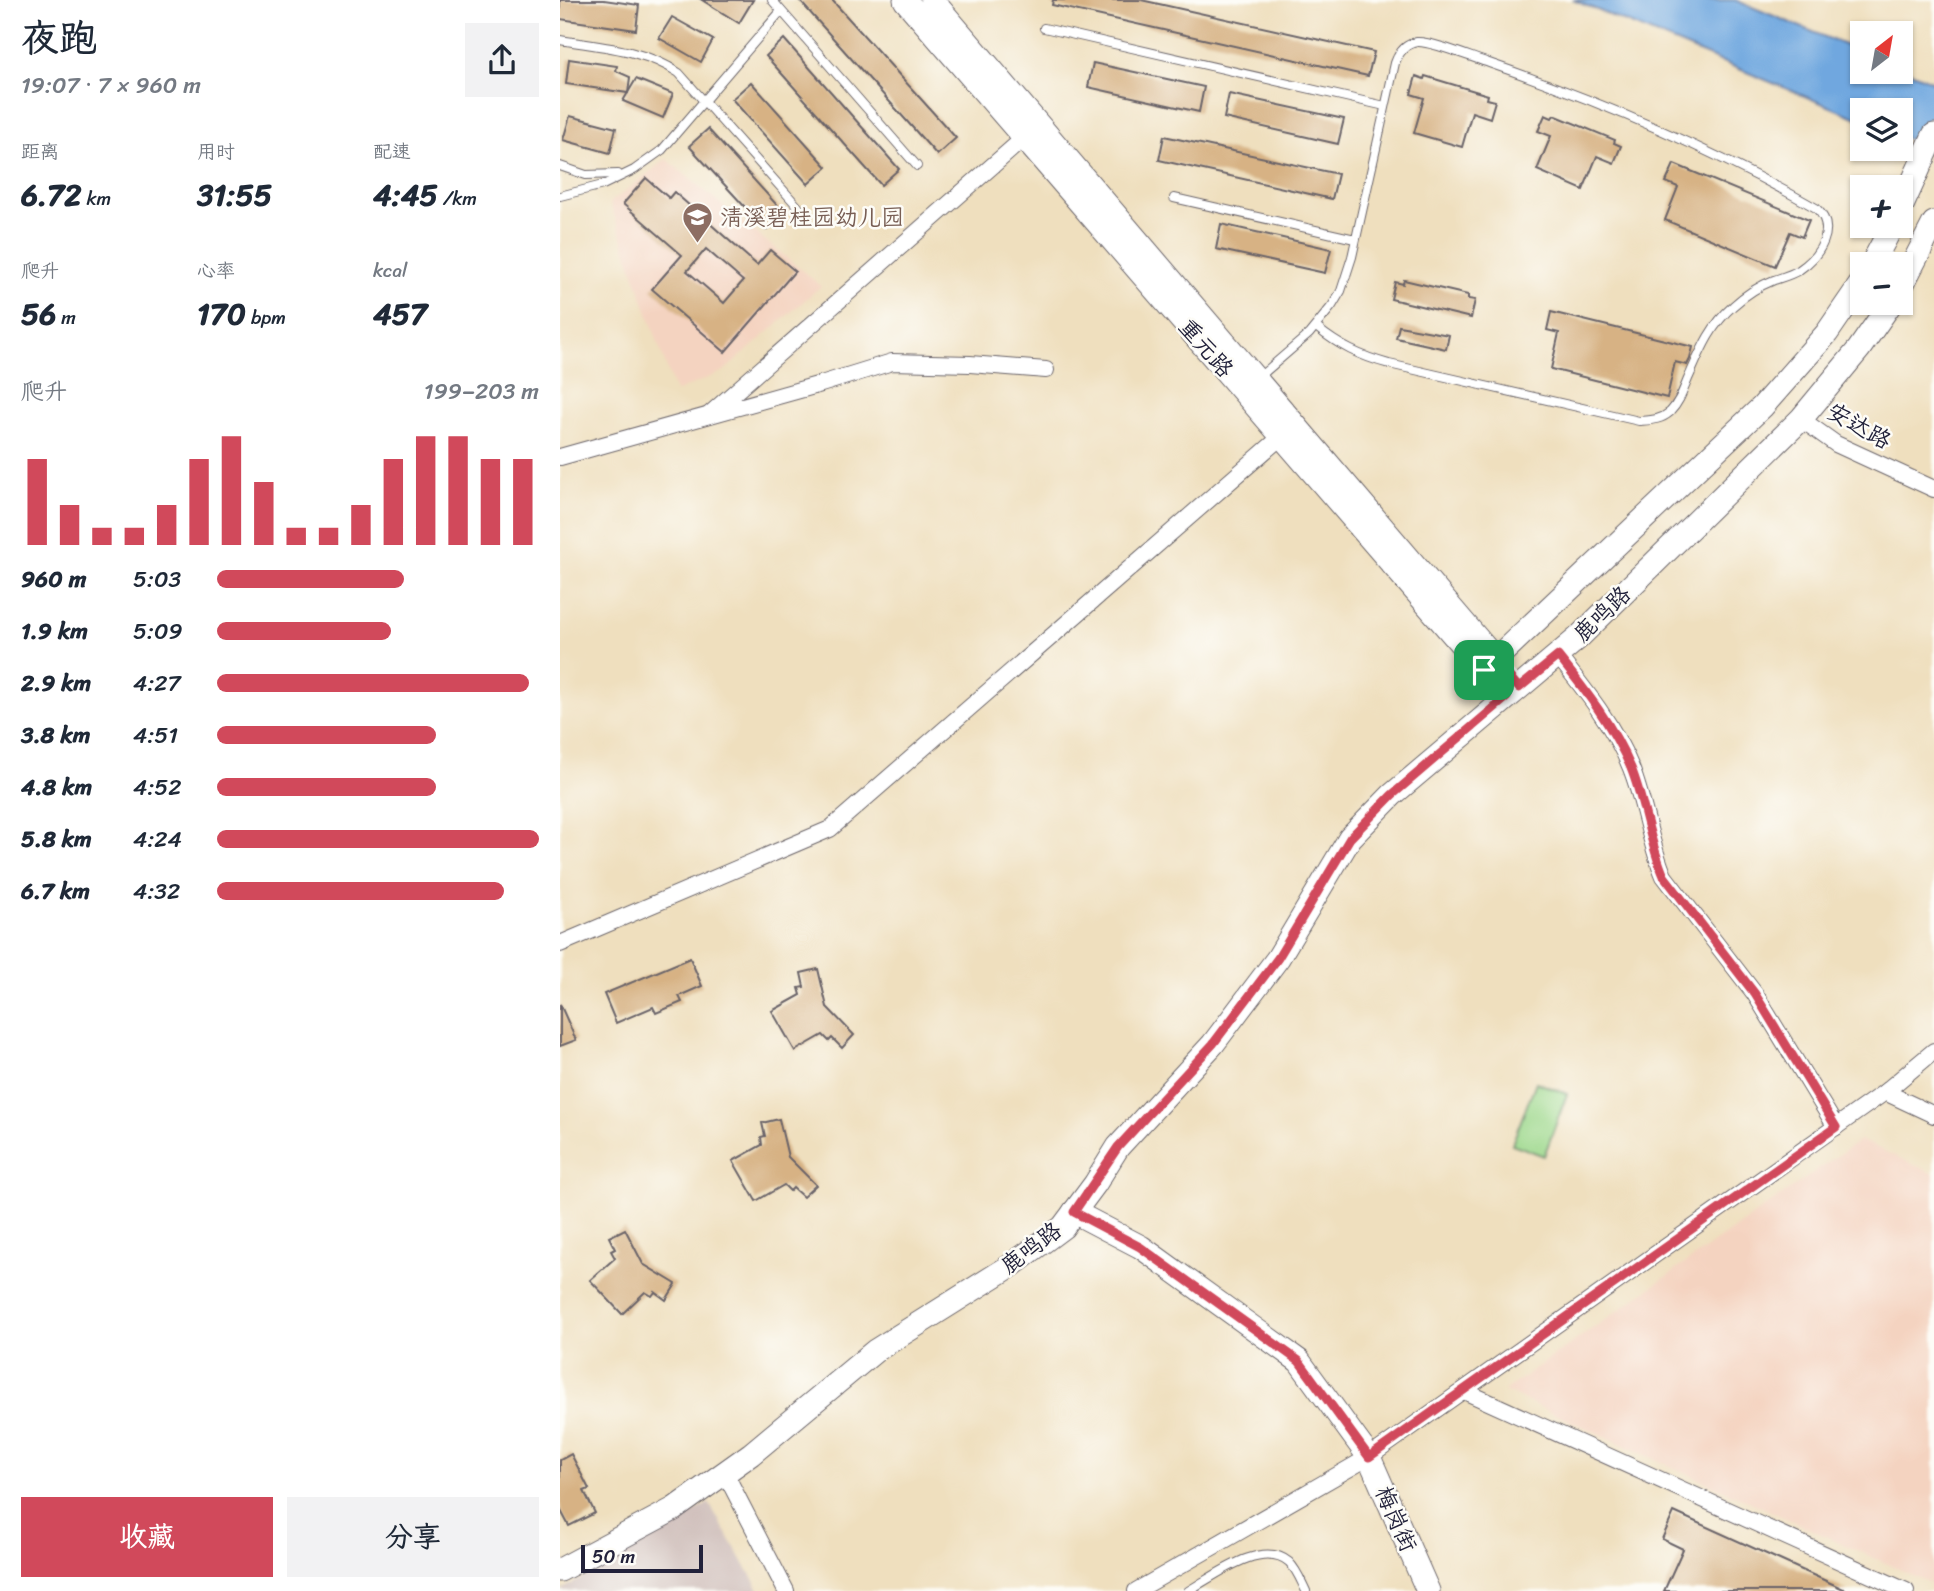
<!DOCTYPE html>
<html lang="zh">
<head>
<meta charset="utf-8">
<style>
  :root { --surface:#fff; --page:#f2f2f3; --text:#1f2937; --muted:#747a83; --accent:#d1495b }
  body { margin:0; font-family:Sriracha,"LXGW WenKai TC",sans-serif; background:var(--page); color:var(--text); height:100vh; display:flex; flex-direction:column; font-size:26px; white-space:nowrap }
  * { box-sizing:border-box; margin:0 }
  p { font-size:23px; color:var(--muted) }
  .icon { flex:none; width:38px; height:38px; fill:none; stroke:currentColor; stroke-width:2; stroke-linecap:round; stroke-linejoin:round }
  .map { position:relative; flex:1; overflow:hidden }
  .sheet { display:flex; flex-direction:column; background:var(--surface); width:560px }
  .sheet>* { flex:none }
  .needle { width:46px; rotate:31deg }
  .controls { position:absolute; left:1290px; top:21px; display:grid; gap:14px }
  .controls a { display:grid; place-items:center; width:63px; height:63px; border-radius:0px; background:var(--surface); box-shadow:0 2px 5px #0004; font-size:35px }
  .scale { position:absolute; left:21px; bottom:18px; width:122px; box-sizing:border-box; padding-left:7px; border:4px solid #22223b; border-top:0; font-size:19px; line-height:24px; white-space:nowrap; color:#22223b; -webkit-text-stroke:5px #fdfcf7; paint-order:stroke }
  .pin { position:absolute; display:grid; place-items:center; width:60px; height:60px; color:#fff; margin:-30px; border-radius:14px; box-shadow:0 4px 10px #0006 }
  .round { display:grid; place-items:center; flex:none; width:74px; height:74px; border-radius:0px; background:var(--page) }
  .summary { display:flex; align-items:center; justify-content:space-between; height:119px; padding:0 21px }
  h1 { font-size:38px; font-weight:700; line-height:52px }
  .metrics { display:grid; grid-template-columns:repeat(3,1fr); gap:10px; height:119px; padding:7px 21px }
  .metrics div { display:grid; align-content:center }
  .metrics b { font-size:30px; font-weight:700 }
  .metrics small { font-size:19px; font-weight:400 }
  .metrics p { font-size:19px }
  .chart { height:196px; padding:14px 21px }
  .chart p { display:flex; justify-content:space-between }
  .chart svg { width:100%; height:126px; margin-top:7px; stroke:var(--accent); stroke-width:6 }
  .action { display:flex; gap:14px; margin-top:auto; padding:14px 21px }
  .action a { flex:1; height:80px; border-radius:0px; background:var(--accent); color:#fff; font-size:28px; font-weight:700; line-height:80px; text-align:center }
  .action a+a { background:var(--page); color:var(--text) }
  ul { padding:0 21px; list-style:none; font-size:23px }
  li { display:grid; grid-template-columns:112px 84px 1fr; align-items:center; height:52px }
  li i { height:18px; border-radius:9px; background:var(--accent) }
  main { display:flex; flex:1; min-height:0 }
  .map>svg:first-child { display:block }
  .built { fill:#f4d3c0 }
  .industrial { fill:#d0c0bc }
  .green { fill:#9dd88c; stroke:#607d64; stroke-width:2 }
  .water { fill:#70a7df; stroke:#49648d; stroke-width:2 }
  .building { fill:#d7b284; fill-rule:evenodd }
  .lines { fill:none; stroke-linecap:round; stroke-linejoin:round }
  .lane-casing { stroke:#6a6469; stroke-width:10 }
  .street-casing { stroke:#6a6469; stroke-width:18 }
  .secondary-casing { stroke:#6a6469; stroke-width:25 }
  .lane { stroke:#fff; stroke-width:8 }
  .street { stroke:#fff; stroke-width:16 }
  .secondary { stroke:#fff; stroke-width:23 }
  .route-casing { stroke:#fff; stroke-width:14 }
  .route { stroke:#d1495b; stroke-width:9 }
  .labels { text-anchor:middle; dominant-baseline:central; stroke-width:5; stroke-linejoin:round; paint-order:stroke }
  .education-label { font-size:23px; fill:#785e54; stroke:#fdfcf7; text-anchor:start }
  .street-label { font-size:23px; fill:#22223b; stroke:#fdfcf7 }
</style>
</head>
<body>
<main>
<section class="sheet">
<div class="summary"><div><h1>夜跑</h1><p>19:07 · 7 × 960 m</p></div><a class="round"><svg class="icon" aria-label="share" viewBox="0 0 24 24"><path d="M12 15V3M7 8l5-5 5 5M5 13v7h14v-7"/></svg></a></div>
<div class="metrics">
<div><p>距离</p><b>6.72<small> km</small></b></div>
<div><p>用时</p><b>31:55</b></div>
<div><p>配速</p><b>4:45<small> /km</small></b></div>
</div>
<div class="metrics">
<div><p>爬升</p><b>56<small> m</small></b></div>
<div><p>心率</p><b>170<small> bpm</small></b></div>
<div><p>kcal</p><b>457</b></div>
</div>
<div class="chart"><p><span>爬升</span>199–203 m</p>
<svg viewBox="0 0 160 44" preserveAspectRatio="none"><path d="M5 44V14M15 44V30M25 44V38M35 44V38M45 44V30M55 44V14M65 44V6M75 44V22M85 44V38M95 44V38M105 44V30M115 44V14M125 44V6M135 44V6M145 44V14M155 44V14"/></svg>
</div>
<ul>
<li><b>960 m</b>5:03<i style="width:58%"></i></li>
<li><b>1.9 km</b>5:09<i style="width:54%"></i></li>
<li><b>2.9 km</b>4:27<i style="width:97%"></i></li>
<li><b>3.8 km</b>4:51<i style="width:68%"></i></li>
<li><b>4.8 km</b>4:52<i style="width:68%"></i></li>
<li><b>5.8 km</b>4:24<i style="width:100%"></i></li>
<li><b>6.7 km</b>4:32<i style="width:89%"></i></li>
</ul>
<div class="action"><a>收藏</a><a>分享</a></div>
</section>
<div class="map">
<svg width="1374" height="1591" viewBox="0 0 1374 1591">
  <rect width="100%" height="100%" fill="#fdfcf7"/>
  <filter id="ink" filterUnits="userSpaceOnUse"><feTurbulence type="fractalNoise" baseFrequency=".0143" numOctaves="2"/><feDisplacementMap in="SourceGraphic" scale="14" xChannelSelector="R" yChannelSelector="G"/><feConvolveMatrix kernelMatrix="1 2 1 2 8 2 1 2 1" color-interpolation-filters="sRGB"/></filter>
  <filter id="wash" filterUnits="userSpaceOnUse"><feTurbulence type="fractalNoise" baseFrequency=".00686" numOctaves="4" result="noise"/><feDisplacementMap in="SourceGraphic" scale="28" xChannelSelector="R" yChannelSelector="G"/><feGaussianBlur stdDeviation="1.57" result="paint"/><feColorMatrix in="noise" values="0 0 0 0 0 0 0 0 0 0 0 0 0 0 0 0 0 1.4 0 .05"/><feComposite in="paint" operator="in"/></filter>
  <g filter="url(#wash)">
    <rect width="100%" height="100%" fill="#efdfbe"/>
    <g class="built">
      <path d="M106 159 261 286 164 371 115 392 50 203Z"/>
      <path d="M1300 1140 1374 1174V1585L944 1391Z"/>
    </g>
    <path class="industrial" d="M149 1503 200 1591H0Z"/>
    <path class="green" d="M976 1082 1007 1094 984 1156 952 1144Z"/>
    <path class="water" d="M1013 0H1175L1302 52V72H1340L1341 68 1374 82V150L1341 136 1340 110H1302V120Z"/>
    <g id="blocks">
      <g class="building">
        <path d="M0 0H44L79 5 76 30 0 19Z"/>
        <path d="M142 0H193L179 23Z"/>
        <path d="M239 0H272L396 138 377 155Z"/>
        <path d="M493 0H581L814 52 808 76 492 5Z"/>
        <path d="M112 17 153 40 141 62 99 38Z"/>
        <path d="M224 39 339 169 321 185 206 56Z"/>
        <path d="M9 59 57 66 56 71 70 77 68 93 6 84Z"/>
        <path d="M533 63 644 87 639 112 528 87Z"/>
        <path d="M856 76 864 79 865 76 888 83 928 95 927 99 935 101 930 118 912 112 902 147 854 133 864 98 851 94Z"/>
        <path d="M76 79 113 94 103 118 63 101Z"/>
        <path d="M191 82 267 167 248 184 172 99Z"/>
        <path d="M669 94 784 119 778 144 664 118Z"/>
        <path d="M985 115 992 118 994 115 1055 140 1054 143 1061 146 1054 163 1037 156 1023 190 977 170 991 136 978 131Z"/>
        <path d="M10 116 56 128 50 153 3 140Z"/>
        <path d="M148 129 224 213 206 230 129 146Z"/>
        <path d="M604 136 778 174 772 199 599 160Z"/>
        <path d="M1114 164 1249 220 1242 237 1230 232 1215 266 1105 220 1118 187 1106 182Z"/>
        <path d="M86 178 109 198 114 192 197 265 210 250 235 271 165 352 92 289 122 255 63 204ZM146 249 183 281 164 303 127 271Z"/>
        <path d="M661 224 771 249 765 273 656 249Z"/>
        <path d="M844 280 908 295V299L915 300 911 318 831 299 835 282 843 284Z"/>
        <path d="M991 312 1133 347 1130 359 1127 365 1115 362 1107 398 991 369 999 333 987 330Z"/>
        <path d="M839 326 889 335 886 349 836 338Z"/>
        <path d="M130 958 142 986 119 996 122 1002 96 1013 93 1007 56 1023 44 994Z"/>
        <path d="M258 969 267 1007 294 1035 282 1048 272 1038 269 1041 263 1035 235 1051 212 1011 241 995 239 988 244 987 241 973Z"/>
        <path d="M0 1004 16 1040 0 1046Z"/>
        <path d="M219 1119 228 1157 256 1185 243 1197 233 1188 230 1191 224 1185 196 1201 173 1161 202 1145 201 1137 205 1136 202 1123Z"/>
        <path d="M65 1229 83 1264 116 1284 106 1300 95 1292 92 1296 85 1292 62 1314 30 1280 55 1258 51 1251 55 1249 49 1237Z"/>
        <path d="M11 1454 29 1489 24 1491 35 1513 9 1526 0 1509V1460Z"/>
        <path d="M1114 1512 1222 1561 1288 1591H1104L1123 1549 1102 1539Z"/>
      </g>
    </g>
  </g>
  <g filter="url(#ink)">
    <use href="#blocks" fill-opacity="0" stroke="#6a6469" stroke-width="2"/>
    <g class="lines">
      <defs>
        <g id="lane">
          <path d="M212 0 357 166"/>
          <path d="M484 28 825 106"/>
          <path d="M0 40C41 47 84 49 119 73L241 210"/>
          <path d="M0 166 26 175 58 174"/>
          <path d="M0 196 43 185 74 170 102 150 221 11"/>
          <path d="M614 198 795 239"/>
          <path d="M698 378 749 334 772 306 781 291 792 257 835 63C839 52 845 44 857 42 871 41 913 58 929 63 1042 102 1152 149 1256 208 1278 228 1260 256 1239 270 1231 275 1223 277 1214 280 1199 286 1185 295 1173 306 1150 326 1140 352 1128 379 1123 391 1119 403 1110 412 1101 420 1091 420 1079 421L829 364C800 356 779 346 756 327"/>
          <path d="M628 1591C653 1577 702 1538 729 1562 737 1570 741 1581 746 1591"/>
        </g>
        <g id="street">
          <path d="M150 414 464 138"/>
          <path d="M1241 419 1276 444 1374 489"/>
          <path d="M0 457 261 384 332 362 410 364 486 370"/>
          <path d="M998 656C1026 691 1054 726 1071 768 1085 803 1089 841 1104 876L1195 994 1276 1127"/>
          <path d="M0 944 270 829 722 436"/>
          <path d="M1325 1092 1374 1115"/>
          <path d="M904 1391 1346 1591"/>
          <path d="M165 1473 226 1591"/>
          <path d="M576 1591 809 1457 1325 1092 1374 1051"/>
        </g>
        <g id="secondary">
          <path d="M345 0 947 697"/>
          <path d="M372 0 934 658"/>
          <path d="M1340 210 1374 135"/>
          <path d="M1312 264 1332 226"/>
          <path d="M1340 289 1374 223"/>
          <path d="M924 670 1202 407 1267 333 1302 282"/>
          <path d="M514 1212 581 1247 739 1361 809 1457 868 1591"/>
          <path d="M0 1570 114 1509 191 1454 315 1351 452 1265 503 1227 535 1184 558 1147 653 1044 718 958 790 838 832 795 1018 638 1241 419 1299 349 1331 303"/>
        </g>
      </defs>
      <use href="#lane" class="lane-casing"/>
      <use href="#street" class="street-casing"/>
      <use href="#secondary" class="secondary-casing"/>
      <use href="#lane" class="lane"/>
      <use href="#street" class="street"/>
      <use href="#secondary" class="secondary"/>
    </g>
  </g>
  <g class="lines" filter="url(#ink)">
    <defs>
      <path id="route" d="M998 656C1026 691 1053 726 1071 768 1085 803 1089 841 1104 876L1195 994 1276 1127 809 1457 739 1361 580 1247 514 1212 558 1147 653 1044 718 958 790 838 832 795 947 697 924 670 935 660 959 688Z"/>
    </defs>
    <use href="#route" class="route-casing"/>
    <use href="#route" class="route"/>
  </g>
  <defs>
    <symbol id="school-pin" viewBox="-11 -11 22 30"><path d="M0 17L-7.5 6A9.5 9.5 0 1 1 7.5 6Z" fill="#8d6e63" stroke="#fdfcf7"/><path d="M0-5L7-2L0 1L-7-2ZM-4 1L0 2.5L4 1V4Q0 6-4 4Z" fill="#fff"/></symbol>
  </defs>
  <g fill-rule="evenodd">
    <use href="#school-pin" x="120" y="200" width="35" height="47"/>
  </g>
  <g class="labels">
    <g class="education-label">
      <text x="160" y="217">清溪碧桂园幼儿园</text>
    </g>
    <g class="street-label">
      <text transform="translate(646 348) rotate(49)">重元路</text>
      <text transform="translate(1299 426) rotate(29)">安达路</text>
      <text transform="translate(1042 614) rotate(-44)">鹿鸣路</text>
      <text transform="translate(471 1248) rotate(-37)">鹿鸣路</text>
      <text transform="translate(836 1519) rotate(66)">梅岗街</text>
    </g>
  </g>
</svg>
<div class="controls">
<a><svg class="needle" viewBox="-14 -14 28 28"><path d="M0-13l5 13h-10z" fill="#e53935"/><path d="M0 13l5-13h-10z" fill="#747a83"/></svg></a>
<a><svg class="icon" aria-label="layers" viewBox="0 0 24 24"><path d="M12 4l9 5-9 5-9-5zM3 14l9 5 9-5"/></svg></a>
<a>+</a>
<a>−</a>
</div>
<div class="scale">50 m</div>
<div class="pin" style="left:924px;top:670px;background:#1e9e55"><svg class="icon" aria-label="arrive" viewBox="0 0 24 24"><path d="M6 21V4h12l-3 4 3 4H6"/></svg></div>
</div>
</main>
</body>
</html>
